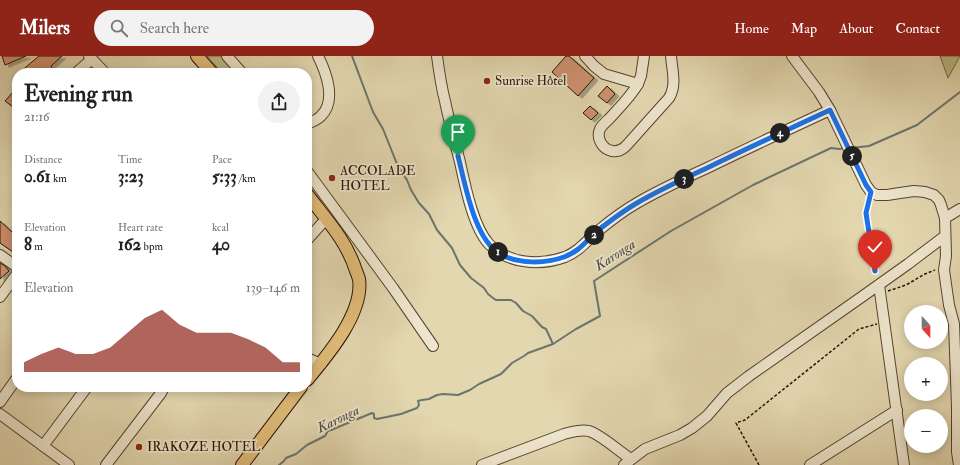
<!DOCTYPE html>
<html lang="en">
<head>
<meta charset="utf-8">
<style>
  :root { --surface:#fff; --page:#f2f2f2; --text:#222; --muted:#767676; --accent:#8f2418 }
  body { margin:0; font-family:"IM FELL Double Pica",serif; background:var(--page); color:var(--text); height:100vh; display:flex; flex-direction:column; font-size:15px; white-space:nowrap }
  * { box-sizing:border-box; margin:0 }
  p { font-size:13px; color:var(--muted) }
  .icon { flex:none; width:22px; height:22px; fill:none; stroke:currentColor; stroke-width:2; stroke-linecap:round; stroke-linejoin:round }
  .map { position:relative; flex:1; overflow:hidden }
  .side { position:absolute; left:12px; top:12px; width:300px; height:324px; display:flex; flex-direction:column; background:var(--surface); border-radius:16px; box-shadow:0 2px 10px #0003 }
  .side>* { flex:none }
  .needle { width:26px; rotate:159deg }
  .buttons { position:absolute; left:904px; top:249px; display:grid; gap:8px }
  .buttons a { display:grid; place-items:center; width:44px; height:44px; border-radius:50%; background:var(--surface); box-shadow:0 2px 10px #0003; font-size:20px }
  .pin { position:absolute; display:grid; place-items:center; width:34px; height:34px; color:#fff; margin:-41px -17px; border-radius:50% 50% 50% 0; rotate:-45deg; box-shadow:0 0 4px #0007 }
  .pin .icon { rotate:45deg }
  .km { position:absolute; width:20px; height:20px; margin:-10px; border-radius:50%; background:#222; color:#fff; font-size:11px; line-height:20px; text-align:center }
  .round { display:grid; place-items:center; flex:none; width:42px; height:42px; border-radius:21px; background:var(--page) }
  .overview { display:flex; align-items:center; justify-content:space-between; height:68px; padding:0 12px }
  h1 { font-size:22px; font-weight:700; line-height:30px }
  .figures { display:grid; grid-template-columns:repeat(3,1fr); gap:6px; height:68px; padding:4px 12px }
  .figures div { display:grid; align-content:center }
  .figures b { font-size:17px; font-weight:700 }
  .figures small { font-size:11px; font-weight:400 }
  .figures p { font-size:11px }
  .chart { height:112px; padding:8px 12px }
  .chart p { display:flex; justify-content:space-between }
  .chart svg { width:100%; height:72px; margin-top:4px; fill:var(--accent); opacity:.7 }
  header { display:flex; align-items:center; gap:24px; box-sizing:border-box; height:56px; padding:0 20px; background:var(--accent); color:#fff }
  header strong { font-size:19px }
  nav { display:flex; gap:22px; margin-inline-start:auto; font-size:14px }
  .search { width:280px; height:36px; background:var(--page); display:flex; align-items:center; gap:10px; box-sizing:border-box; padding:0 14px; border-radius:22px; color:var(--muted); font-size:15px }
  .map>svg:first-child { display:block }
  .green { fill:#bbbc86; stroke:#716745 }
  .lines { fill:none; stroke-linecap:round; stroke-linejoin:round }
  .stream { stroke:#6a766c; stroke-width:2 }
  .building { fill:#d09271; stroke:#271204; filter:url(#shadow) }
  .minor-casing { stroke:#56432f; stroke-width:12 }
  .major-casing { stroke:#271204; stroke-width:14 }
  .path { stroke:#271204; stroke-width:1.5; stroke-dasharray:3 2; stroke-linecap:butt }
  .minor { stroke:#ede5cc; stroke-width:10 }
  .major { stroke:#e2bc78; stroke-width:12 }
  .route-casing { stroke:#fff; stroke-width:8 }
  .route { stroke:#1a73e8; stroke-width:5 }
  .poi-dot { fill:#8f2418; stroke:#ede5cc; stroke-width:1.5 }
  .labels { text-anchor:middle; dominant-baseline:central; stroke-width:3.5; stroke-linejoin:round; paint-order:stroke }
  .poi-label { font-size:13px; fill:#271204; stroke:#ede5cc; text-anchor:start }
  .water-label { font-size:14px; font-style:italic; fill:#4e4c41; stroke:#ede5cc }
</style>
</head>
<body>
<header>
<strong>Milers</strong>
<div class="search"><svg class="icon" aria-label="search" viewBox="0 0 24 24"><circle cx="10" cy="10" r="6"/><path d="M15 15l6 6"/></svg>Search here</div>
<nav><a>Home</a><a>Map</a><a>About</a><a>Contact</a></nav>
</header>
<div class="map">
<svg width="960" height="409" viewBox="0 0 960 409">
  <defs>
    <filter id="shadow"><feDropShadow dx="4" dy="2.5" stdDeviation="0" flood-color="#0004"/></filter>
  </defs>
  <rect width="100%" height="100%" fill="#e3d7b0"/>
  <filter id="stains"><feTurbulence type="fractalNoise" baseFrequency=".005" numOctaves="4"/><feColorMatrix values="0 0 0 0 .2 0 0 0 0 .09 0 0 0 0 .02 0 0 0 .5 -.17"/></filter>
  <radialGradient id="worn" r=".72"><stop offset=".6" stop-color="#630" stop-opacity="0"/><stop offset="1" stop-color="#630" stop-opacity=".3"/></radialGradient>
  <g class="green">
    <path d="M207 0H221L237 17H222Z"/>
    <path d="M940 0H960L948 22Z"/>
  </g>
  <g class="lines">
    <g class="stream">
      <path d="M352 0 373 56 383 73 397 108 407 124 411 134 419 147 429 158 437 174 452 192 460 209 471 222 484 232 488 238 493 242 496 244H511L516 247 523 255 532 260 542 271 546 273 553 288"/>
      <path d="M851 92 869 90 917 69 960 36"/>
      <path d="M279 409 284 405 286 402 296 398 307 389 325 380 328 375 331 374 372 357 374 358V362L377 363 401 358 417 352 419 349 418 345 422 344 429 343 437 339 443 338 458 339 470 334 479 328 501 318 512 307 524 300 528 297 553 288 576 273 600 260 594 225 671 175 753 129 831 92 839 93 845 92"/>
    </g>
  </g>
  <g class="building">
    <path d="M2 0H26L5 9Z"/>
    <path d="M39 0H62L51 10 52 12 46 17 42 12 36 17H19Z"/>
    <path d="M566 0H569L594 22 578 40 552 16Z"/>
    <path d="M607 30 615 38 607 47 598 40Z"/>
    <path d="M13 36 17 39V46L13 51 5 45Z"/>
    <path d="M590 50 598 57 591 64 583 57Z"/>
    <path d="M0 165 12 176 17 170V191L13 196 0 187Z"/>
    <path d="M0 207 5 210 9 215 0 223Z"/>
  </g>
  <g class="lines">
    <defs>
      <g id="minor">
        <path d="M89 0 105 17"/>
        <path d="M227 0 242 17"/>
        <path d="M437 0C439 15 441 30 445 45 449 65 455 86 460 106 465 129 473 171 489 188 508 208 540 210 565 201 580 195 586 185 598 175 610 165 623 155 637 147 659 134 683 123 707 112 748 92 789 73 830 54"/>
        <path d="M585 0 594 10 604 18 638 28 641 20 644 0"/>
        <path d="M792 0 819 36 830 54 866 129 871 136 877 139H887L900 137 914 135 925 136 934 139 939 144 941 149 945 162 946 200 944 214 949 249 954 268 957 351V396L959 409"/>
        <path d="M76 17 92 3"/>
        <path d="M638 28C631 40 620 51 610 62 607 65 602 69 600 73 596 82 602 93 612 95 617 96 622 94 626 90L669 42C677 29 672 14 671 0"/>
        <path d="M307 68C312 66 317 64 321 60 337 45 326 16 318 0"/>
        <path d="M307 115 393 232 433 290"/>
        <path d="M945 162 960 153"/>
        <path d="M307 184 326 163"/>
        <path d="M0 199 17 211"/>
        <path d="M879 229 904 409"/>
        <path d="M0 241 17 218"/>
        <path d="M307 302 321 308"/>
        <path d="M0 346 17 322"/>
        <path d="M0 358 69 409"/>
        <path d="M43 390 87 331"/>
        <path d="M106 409 161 337 164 331"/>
        <path d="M482 409 564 378C572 376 580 373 589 375 600 378 620 396 631 403"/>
        <path d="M624 409 645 393 680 379 692 372 707 360 727 337 749 320 863 240 908 208 945 180"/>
        <path d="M810 409 897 354"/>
      </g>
      <g id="major">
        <path d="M197 0 212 17"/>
        <path d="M307 138C325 162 347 185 356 215 357 217 358 220 359 223 364 257 327 300 307 324"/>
        <path d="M242 409 301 331"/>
      </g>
    </defs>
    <use href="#minor" class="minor-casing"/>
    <use href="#major" class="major-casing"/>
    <g class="path">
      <path d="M869 144 866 157 876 219"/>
      <path d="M888 235 906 229 925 218 935 214"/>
      <path d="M759 409 736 367 745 364 859 273 877 268"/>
    </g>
    <use href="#minor" class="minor"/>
    <use href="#major" class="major"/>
  </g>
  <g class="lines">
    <defs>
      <path id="route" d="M458 100C465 127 474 183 500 198 518 208 545 208 564 201 580 195 586 185 597 175 610 165 623 155 637 147 659 134 683 123 707 112 748 92 789 73 830 54L866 129 871 136 866 157 875 215"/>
    </defs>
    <use href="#route" class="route-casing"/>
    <use href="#route" class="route"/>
  </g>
  <g class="poi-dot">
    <circle cx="487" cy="25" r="4"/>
    <circle cx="332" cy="122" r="4"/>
    <circle cx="139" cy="391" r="4"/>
  </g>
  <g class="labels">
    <g class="poi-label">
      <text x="495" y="25">Sunrise Hôtel</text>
      <text x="340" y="115">ACCOLADE<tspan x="340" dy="15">HOTEL</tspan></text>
      <text x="147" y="391">IRAKOZE HOTEL</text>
    </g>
    <g class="water-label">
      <text transform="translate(615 199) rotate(-33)">Karonga</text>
      <text transform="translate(338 363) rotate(-26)">Karonga</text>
    </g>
  </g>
  <rect width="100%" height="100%" filter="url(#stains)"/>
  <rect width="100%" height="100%" fill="url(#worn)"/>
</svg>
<div class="buttons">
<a><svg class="needle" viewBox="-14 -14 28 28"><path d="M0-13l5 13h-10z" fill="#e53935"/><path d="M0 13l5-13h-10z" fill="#767676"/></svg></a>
<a>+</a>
<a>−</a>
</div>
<div class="pin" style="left:458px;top:100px;background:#1e9e55"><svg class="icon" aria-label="arrive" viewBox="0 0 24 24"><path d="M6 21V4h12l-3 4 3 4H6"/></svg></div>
<div class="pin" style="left:875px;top:215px;background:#d93025"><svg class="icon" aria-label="check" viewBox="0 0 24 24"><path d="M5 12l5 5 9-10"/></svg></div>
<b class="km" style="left:498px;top:196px">1</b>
<b class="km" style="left:594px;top:179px">2</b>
<b class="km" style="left:684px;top:123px">3</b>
<b class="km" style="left:780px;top:77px">4</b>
<b class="km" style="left:852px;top:100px">5</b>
<section class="side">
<div class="overview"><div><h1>Evening run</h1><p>21:16</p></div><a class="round"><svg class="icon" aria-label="share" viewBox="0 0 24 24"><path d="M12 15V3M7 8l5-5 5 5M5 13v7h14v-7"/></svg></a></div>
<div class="figures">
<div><p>Distance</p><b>0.61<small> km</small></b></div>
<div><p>Time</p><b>3:23</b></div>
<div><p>Pace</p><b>5:33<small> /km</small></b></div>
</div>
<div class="figures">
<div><p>Elevation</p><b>8<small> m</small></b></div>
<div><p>Heart rate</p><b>162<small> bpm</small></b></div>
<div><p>kcal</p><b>40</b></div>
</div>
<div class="chart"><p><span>Elevation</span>139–146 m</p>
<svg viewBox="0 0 160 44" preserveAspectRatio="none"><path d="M0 44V38L10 33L20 29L30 33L40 33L50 29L60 20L70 11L80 6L90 15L100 20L110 20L120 20L130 24L140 29L150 38L160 38V44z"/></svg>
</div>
</section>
</div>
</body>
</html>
